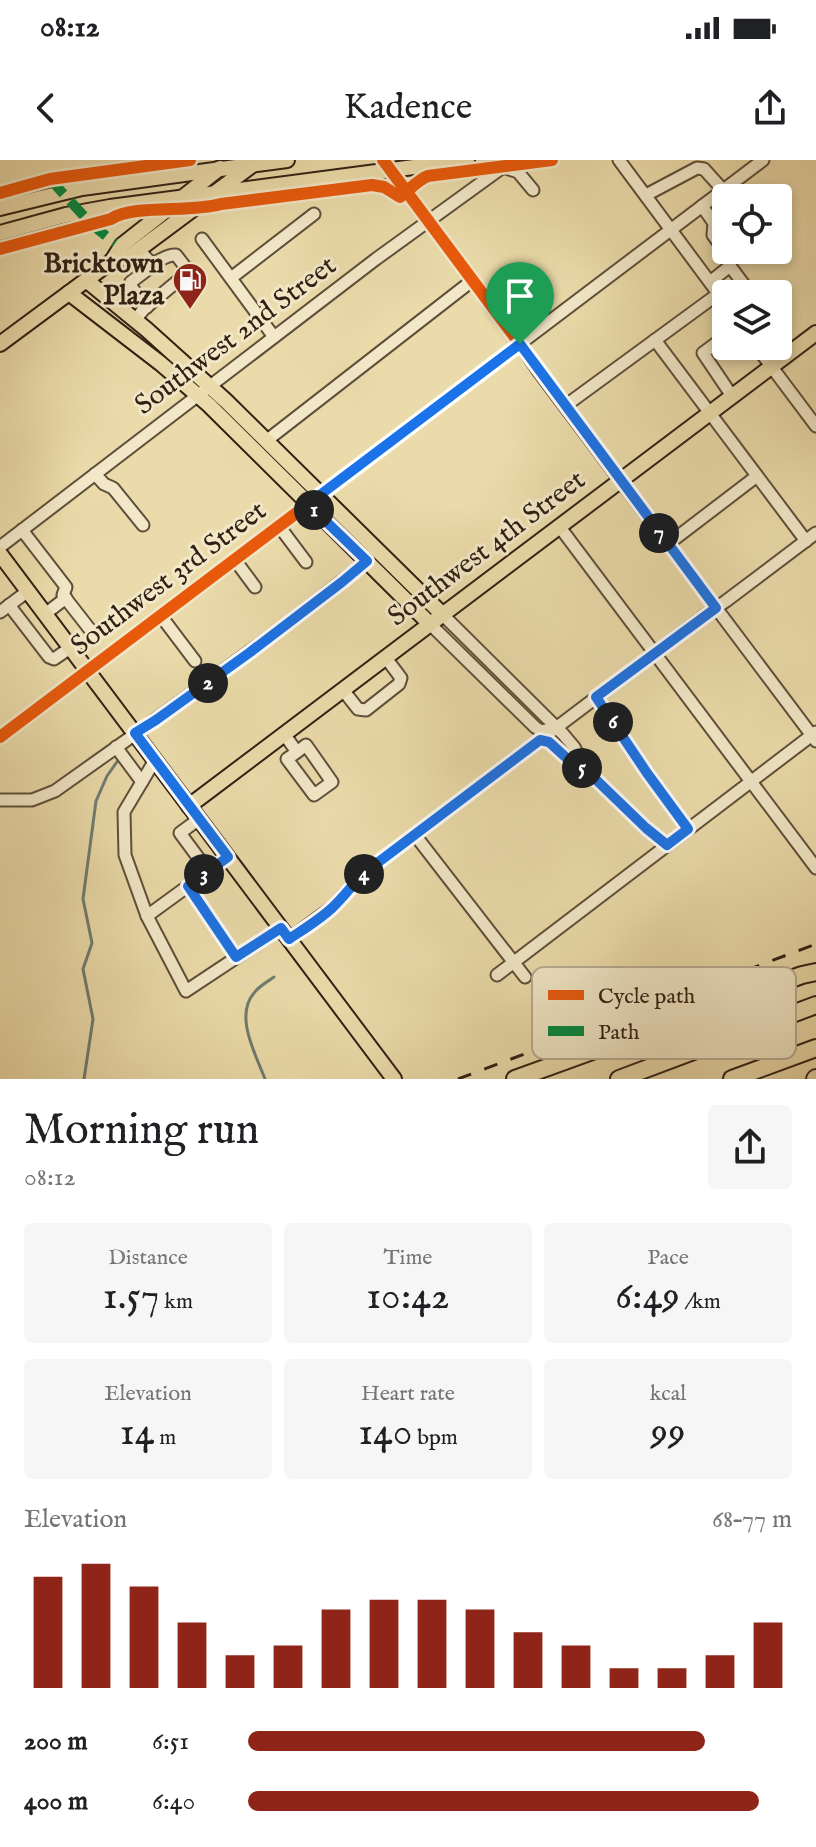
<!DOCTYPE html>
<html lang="en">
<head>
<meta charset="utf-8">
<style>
  :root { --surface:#fff; --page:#f6f6f6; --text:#202124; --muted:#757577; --accent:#8f2418 }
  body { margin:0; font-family:"IM FELL English",serif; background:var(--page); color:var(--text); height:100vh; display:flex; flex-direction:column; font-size:30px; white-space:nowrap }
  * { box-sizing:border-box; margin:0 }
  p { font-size:26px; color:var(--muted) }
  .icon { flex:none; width:44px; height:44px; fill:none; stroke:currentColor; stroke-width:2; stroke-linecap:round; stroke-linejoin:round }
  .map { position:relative; height:919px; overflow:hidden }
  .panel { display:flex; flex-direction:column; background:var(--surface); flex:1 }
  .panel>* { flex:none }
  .controls { position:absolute; left:712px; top:24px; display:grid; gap:16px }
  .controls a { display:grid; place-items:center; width:80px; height:80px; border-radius:8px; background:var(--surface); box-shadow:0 4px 12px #0003; font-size:40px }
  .pin { position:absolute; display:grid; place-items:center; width:68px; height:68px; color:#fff; margin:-82px -34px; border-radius:50% 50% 50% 0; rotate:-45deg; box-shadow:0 0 8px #0007 }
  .pin .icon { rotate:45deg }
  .km { position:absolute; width:40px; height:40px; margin:-20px; border-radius:50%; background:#222; color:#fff; font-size:22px; line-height:40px; text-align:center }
  .round { display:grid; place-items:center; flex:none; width:84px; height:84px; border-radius:8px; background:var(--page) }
  .summary { display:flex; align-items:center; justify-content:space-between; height:136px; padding:0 24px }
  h1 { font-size:44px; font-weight:600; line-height:60px }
  .metrics { display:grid; grid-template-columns:repeat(3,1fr); gap:12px; height:136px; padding:8px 24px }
  .metrics div { display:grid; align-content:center; border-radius:8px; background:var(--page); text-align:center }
  .metrics b { font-size:40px; font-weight:600 }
  .metrics small { font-size:22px; font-weight:400 }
  .metrics p { font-size:22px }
  .chart { height:224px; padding:16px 24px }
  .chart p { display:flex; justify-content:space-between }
  .chart svg { width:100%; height:144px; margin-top:8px; stroke:var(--accent); stroke-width:6 }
  ul { padding:0 24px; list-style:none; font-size:26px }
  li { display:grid; grid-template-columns:128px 96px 1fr; align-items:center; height:60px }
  li i { height:20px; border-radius:10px; background:var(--accent) }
  .status { display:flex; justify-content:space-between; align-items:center; height:56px; padding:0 40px; background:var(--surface); direction:ltr }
  .status svg { height:22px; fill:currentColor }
  header { display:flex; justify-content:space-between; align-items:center; height:104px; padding:0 24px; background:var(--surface); font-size:36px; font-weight:600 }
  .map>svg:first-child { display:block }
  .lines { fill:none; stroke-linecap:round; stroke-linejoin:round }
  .stream { stroke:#6e7d70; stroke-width:3 }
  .minor-casing { stroke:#5f4f3a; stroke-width:15 }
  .major-casing { stroke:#302014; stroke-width:18 }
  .highway-casing { stroke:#302014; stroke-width:20 }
  .minor { stroke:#f2e8c8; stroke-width:11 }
  .major { stroke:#ebdbaa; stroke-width:14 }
  .highway { stroke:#ebdbaa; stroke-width:16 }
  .rail { stroke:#302014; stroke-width:3; stroke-dasharray:14 14; stroke-linecap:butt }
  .quiet { stroke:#00873e; stroke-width:10; stroke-dasharray:20 10; stroke-linecap:butt }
  .cycleway-casing { stroke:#f2e8c8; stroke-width:17 }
  .cycleway { stroke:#e8590c; stroke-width:12 }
  .route-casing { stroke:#fff; stroke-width:16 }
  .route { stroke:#1a73e8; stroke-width:10 }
  .labels { text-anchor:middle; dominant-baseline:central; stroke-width:6; stroke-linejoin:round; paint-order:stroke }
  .poi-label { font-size:28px; font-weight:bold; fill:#302014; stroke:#f2e8c8; text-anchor:end }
  .street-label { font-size:28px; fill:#302014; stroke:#f2e8c8 }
  .key { fill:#f2e8c8; stroke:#b8ac92; stroke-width:2 }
  .key-label { font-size:22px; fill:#302014 }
</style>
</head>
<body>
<div class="status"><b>08:12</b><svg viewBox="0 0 49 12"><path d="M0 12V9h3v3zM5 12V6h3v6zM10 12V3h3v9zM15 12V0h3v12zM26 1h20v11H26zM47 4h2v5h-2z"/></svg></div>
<header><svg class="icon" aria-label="back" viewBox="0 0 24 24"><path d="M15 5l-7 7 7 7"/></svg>Kadence<svg class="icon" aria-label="share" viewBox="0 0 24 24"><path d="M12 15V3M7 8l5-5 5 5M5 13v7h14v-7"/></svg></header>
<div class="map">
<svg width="816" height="919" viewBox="0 0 816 919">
  <rect width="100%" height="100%" fill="#ebdbaa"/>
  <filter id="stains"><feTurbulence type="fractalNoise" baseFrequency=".0025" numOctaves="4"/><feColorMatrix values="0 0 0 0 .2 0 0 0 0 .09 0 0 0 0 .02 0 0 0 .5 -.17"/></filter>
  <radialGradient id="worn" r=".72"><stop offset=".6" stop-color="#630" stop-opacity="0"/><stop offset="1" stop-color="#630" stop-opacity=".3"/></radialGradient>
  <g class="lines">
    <g class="stream">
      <path d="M84 919 93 859 83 809 92 783 83 739 96 641 107 616 119 599"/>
      <path d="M265 919C256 895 234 856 254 833 259 826 267 822 274 817"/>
    </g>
    <defs>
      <g id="minor">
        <path d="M383 0 512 172 539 212 816 581"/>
        <path d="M619 0 726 144"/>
        <path d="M646 35 697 8 704 9 723 30"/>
        <path d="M702 46 714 63 713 75 730 98V106L710 122"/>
        <path d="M202 79 274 177"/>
        <path d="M730 106 751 134"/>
        <path d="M231 118 314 54"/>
        <path d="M147 147 132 128 131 122 156 103"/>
        <path d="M135 160 144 149 186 114V108L176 95C166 94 160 102 151 103L139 90"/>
        <path d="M778 171 779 172"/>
        <path d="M726 176 703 193 732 236"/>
        <path d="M655 180 806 381"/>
        <path d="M756 186 816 266"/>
        <path d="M565 246 718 134"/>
        <path d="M266 281 473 120"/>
        <path d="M95 314 104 324 113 328 143 365"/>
        <path d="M279 366 306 402"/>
        <path d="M559 366 816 708"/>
        <path d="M22 370 66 427 63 435 95 476"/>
        <path d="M668 384 757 316"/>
        <path d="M0 387 376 99 503 7 518 12 533 30"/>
        <path d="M235 400 255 427"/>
        <path d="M9 445 49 497 54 499 70 488"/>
        <path d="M0 452 28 431"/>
        <path d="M45 454 66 438"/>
        <path d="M443 455 563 574 574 587 586 610"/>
        <path d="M161 456 195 501"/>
        <path d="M430 464 535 567 541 571 554 568"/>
        <path d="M343 530 358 549 366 550 399 524 401 518 386 498"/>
        <path d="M596 537 647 613 688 669"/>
        <path d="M284 574 297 592 306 585 332 622 314 635 287 599 297 592"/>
        <path d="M0 577 763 0"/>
        <path d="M540 580 549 582 572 603 586 610 646 668 667 685"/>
        <path d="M116 587 142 622"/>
        <path d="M0 640H32L55 631C160 556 266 483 367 401"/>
        <path d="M199 659 180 673 208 711"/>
        <path d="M415 675 525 817"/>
        <path d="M228 697 147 756 186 831 281 768"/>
        <path d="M188 726 236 797"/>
        <path d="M147 756 125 695 124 652 155 600"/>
        <path d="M289 779 334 746 356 721 368 710 704 456 726 441 816 373"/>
        <path d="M497 815 816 572"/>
      </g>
      <g id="major">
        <path d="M0 48 82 28 287 0"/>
        <path d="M0 73 66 55 110 47 467 0"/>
        <path d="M112 101 122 85 220 8"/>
        <path d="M86 120 146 169 226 241 443 455"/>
        <path d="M69 133 160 203 209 245 430 464"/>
        <path d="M0 184 112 101 130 96 259 0"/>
        <path d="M0 394 394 919"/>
        <path d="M189 646 816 173"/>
      </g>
      <g id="highway">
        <path d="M515 919 802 815 816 812"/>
        <path d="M619 919 816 845"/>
        <path d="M732 919 816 888"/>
        <path d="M815 919 816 918"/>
      </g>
    </defs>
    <use href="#minor" class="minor-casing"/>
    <use href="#major" class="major-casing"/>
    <use href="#highway" class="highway-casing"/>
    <use href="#minor" class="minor"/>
    <use href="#major" class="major"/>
    <use href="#highway" class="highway"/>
    <path class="rail" d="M458 919 816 784"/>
    <path class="quiet" d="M50 19 91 64 115 83"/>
    <defs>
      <g id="cycleway">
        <path d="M0 33 50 19 190 0"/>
        <path d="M0 89 111 59C133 44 191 53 221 44L372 25 384 27 400 37C408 31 419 19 428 16L552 0"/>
        <path d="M0 577 520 184 383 0"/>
      </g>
    </defs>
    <use href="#cycleway" class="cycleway-casing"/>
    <use href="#cycleway" class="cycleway"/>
  </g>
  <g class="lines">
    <defs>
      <path id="route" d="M520 184 716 448 596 537 647 613 688 669 667 685 646 668 586 610 572 603 549 582 540 580 368 710C354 722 345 736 332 748 319 760 304 769 289 779L281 768 236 797 188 726 228 697 135 573 156 560 249 493 342 422 367 401 308 344Z"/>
    </defs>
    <use href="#route" class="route-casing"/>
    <use href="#route" class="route"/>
  </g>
  <defs>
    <symbol id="fuel-pin" viewBox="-11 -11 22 30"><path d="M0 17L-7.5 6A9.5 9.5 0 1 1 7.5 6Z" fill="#8f2418" stroke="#f2e8c8"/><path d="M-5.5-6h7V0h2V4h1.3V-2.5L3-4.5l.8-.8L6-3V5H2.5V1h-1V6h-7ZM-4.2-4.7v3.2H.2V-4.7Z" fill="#fff"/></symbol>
  </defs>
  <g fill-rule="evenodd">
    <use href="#fuel-pin" x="170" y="100" width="40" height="54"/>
  </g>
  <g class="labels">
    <g class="poi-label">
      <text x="164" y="104">Bricktown<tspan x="164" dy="32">Plaza</tspan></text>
    </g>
    <g class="street-label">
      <text transform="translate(236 176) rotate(-37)">Southwest 2nd Street</text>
      <text transform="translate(487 389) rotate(-37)">Southwest 4th Street</text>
      <text transform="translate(169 419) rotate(-37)">Southwest 3rd Street</text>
    </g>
  </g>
  <rect x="532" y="807" width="264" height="92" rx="12" class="key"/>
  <rect x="548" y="830" width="36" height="10" fill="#e8590c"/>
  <rect x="548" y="866" width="36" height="10" fill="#00873e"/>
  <g class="key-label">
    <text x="598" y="843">Cycle path</text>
    <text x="598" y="879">Path</text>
  </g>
  <rect width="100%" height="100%" filter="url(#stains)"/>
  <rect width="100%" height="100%" fill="url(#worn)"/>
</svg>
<div class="controls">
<a><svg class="icon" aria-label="locate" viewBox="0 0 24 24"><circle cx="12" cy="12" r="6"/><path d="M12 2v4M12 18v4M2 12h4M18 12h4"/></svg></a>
<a><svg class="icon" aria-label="layers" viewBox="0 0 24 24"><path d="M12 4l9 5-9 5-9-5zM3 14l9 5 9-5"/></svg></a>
</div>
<div class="pin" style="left:520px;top:184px;background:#1e9e55"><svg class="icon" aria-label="arrive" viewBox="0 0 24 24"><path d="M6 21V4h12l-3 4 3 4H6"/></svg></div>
<b class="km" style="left:314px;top:350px">1</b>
<b class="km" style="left:208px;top:523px">2</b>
<b class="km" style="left:204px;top:714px">3</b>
<b class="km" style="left:364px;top:714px">4</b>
<b class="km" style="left:582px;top:608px">5</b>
<b class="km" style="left:613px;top:562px">6</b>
<b class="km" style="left:659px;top:373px">7</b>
</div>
<section class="panel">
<div class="summary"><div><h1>Morning run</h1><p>08:12</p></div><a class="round"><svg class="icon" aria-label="share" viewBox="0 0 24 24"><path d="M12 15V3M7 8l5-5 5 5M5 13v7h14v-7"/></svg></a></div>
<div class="metrics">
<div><p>Distance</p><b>1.57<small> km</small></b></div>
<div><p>Time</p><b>10:42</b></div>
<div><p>Pace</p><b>6:49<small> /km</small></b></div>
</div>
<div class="metrics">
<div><p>Elevation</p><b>14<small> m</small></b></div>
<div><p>Heart rate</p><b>140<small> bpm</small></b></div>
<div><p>kcal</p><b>99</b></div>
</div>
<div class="chart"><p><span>Elevation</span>68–77 m</p>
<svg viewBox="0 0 160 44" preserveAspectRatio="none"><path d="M5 44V10M15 44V6M25 44V13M35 44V24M45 44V34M55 44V31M65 44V20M75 44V17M85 44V17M95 44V20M105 44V27M115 44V31M125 44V38M135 44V38M145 44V34M155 44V24"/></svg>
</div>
<ul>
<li><b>200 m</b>6:51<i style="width:84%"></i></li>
<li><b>400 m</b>6:40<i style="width:94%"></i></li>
</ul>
</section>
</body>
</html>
